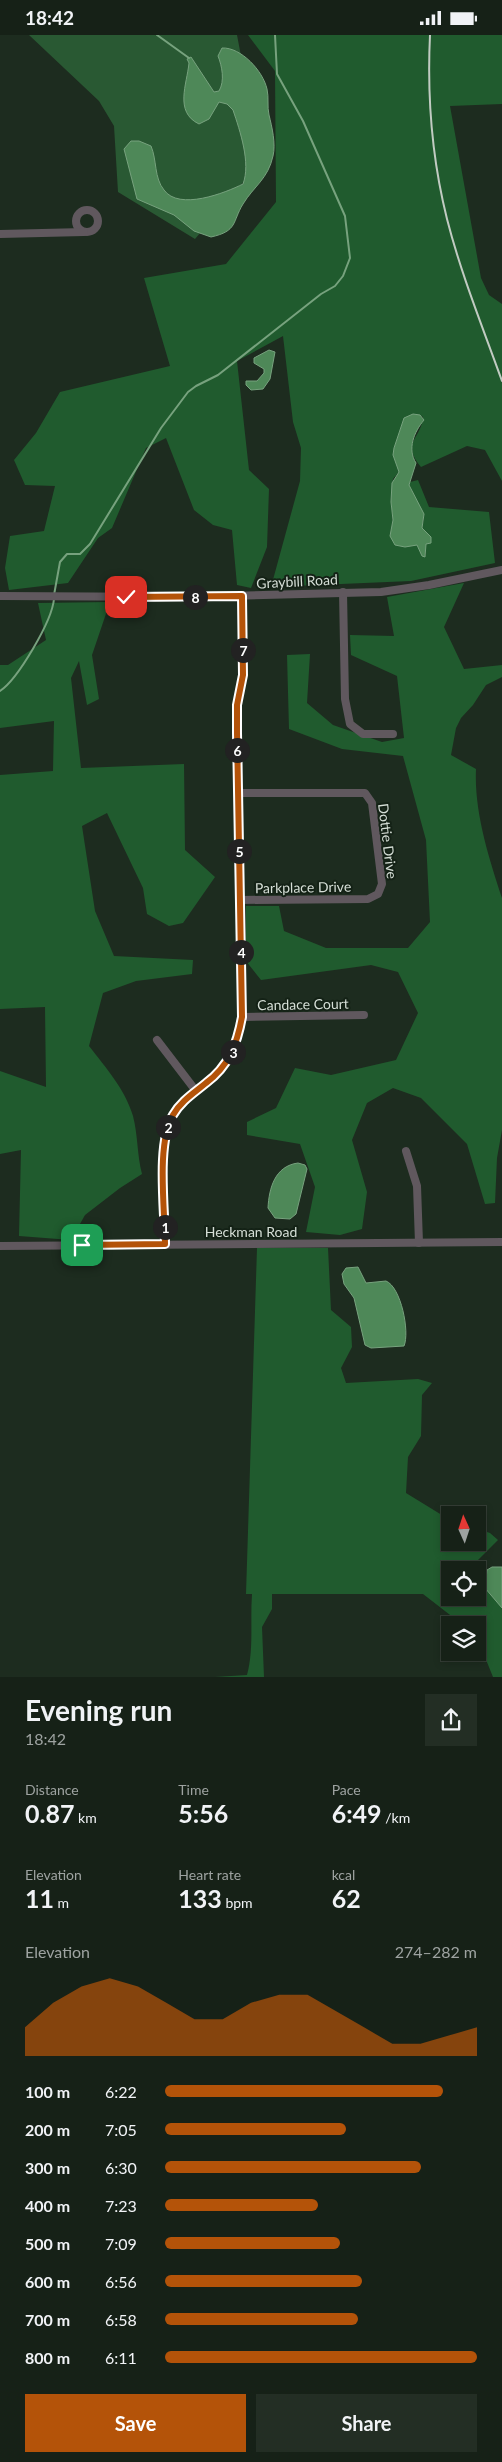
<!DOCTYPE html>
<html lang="en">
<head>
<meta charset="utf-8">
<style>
  :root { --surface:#162117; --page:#232e24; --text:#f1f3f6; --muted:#9ea3a1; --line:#353e36; --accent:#b45309 }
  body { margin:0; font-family:Lato,sans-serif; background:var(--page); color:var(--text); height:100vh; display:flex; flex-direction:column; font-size:19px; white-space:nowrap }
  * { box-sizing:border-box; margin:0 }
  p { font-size:16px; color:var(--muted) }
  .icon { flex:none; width:28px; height:28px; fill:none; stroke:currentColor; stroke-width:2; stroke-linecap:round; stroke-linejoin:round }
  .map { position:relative; height:1642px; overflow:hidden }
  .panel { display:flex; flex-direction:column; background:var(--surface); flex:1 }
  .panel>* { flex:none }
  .needle { width:32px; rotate:357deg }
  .tools { position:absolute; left:441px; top:1471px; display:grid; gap:10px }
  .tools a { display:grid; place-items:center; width:45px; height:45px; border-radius:0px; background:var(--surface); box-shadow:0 2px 8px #0003,0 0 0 1px var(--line); font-size:25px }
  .pin { position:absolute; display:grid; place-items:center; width:42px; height:42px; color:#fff; margin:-21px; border-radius:10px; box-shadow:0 2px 8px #0006 }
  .km { position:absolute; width:25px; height:25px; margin:-12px; border-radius:50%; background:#222; color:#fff; font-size:14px; line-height:25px; text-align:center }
  .round { display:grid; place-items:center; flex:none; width:52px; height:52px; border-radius:0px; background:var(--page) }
  .head { display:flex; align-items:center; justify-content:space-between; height:85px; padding:0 25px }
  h1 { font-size:28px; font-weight:700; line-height:38px }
  .figures { display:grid; grid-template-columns:repeat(3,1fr); gap:8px; height:85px; padding:5px 25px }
  .figures div { display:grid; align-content:center }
  .figures b { font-size:25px; font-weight:700 }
  .figures small { font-size:14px; font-weight:400 }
  .figures p { font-size:14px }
  .chart { height:140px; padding:10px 25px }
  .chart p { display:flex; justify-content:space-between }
  .chart svg { width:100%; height:90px; margin-top:5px; fill:var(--accent); opacity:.7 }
  .cta { display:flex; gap:10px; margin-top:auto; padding:10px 25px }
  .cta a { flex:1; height:58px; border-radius:0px; background:var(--accent); color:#fff; font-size:20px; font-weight:700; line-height:58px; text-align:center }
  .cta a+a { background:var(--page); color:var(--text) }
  ul { padding:0 25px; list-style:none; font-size:16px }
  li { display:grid; grid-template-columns:80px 60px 1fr; align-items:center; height:38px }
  li i { height:12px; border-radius:6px; background:var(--accent) }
  .status { display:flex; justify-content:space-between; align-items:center; height:35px; padding:0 25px; background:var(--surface); direction:ltr }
  .status svg { height:14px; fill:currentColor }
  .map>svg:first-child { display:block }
  .green { fill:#295933 }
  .forest { fill:#205b2e }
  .water { fill:#4e8858; stroke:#77a27e }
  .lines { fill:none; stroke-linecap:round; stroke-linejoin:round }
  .stream { stroke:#77a27e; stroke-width:2 }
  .minor { stroke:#60585e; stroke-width:8 }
  .rail { stroke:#c1cbc2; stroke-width:2 }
  .route-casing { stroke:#fff; stroke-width:10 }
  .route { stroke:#b45309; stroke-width:6 }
  .labels { text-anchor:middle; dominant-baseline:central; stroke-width:4; stroke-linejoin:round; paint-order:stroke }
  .street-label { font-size:14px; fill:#d6dfd7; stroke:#142216 }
</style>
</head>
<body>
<div class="status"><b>18:42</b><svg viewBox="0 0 49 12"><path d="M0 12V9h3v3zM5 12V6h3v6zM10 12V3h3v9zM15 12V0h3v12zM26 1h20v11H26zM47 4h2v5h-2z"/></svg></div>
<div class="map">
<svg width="502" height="1642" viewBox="0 0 502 1642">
  <rect width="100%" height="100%" fill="#1d2c1f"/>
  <path class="green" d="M29 0H237L261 126 195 204 118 157 114 91 99 66Z"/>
  <g class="forest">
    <path d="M248 0H502V69L450 71 481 243 489 260 502 269V446L485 415 467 411 421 432C400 407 421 405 423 382L420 380 405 387 394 413 399 437 393 444 391 467 393 485 390 501 417 510 422 521 426 520 422 493 424 483 409 450 410 447 418 445 429 472 489 477 495 528 411 546 271 552 300 446 301 413 293 387 283 301 237 326 249 435 269 454 267 512 251 553 237 550 232 495 213 490 194 475 166 403 146 413 112 493 98 503 68 548 9 555 5 533 10 501 44 496 55 451 25 450 14 425 36 398 60 357 170 331 144 243 226 229 276 167 275 36Z"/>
    <path d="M464 548 444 592 464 634 502 630V642L486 650 473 670 461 683 456 693 451 720 476 734C474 777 489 823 502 863V1095L497 1123 495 1168 485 1169 467 1109 421 1063 393 1053 367 1068 352 1105 367 1157 362 1194 340 1200 306 1197 315 1152 300 1109 247 1100V1087L276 1073 295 1033 331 1040 396 1025 418 978 398 937 371 930 261 945 246 926V871H279L284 896 326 913H408L430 887 426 805 403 721 342 714 289 694 287 620 310 619 307 668 333 690 382 707 404 703 397 641 351 620 350 600 394 601 387 562Z"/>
    <path d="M110 567 92 620 99 664 87 670 79 626 71 643 81 733 184 729 185 815 215 842 183 888 169 891 147 879 143 853 107 778 82 791 95 876 114 921 193 925 192 939 136 946 103 958 89 1011C106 1033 125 1054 133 1081 138 1100 137 1120 142 1139L120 1153 85 1180 71 1205 19 1201 21 1115 0 1119V1036L46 1052 45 972 0 974V740L53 736 54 686 0 693V630H8L46 605 38 568Z"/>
    <path d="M257 1213H328L331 1275 351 1292 352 1312 341 1333 346 1348 418 1344 432 1348 422 1360 421 1401 408 1422 406 1458 450 1485V1508H478V1494L490 1498 498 1505 472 1531 474 1535H450V1562H478V1541L502 1573V1642H493L478 1605V1590H463L423 1559H272V1574L262 1592 264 1642H215L247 1640C254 1614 250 1586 252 1559H246Z"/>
  </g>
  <g class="water">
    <path d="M222 13C241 12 263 36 267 54 269 62 267 72 269 80 272 92 276 109 273 121 268 144 254 151 243 169 232 187 238 196 211 202L194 196 174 180 137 164 124 114 131 106H139L151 111C157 125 154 143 164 155 179 176 225 158 243 149 251 128 240 96 233 75L227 69 219 67 209 84 199 89C174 77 187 49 189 28L187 24 191 22 214 57 219 56C225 46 222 31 218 21Z"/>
    <path d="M269 315 275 317 270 344 263 354 251 355 246 350V346H257L264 338V334L254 328V323Z"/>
    <path d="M413 379 420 380 424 385C414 397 407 414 416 428L409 450 424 479 422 493 431 502V508L426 509 425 522 422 521 417 510 405 512 395 510 390 501 393 485 391 467 392 448 399 437 393 420 394 413 404 383Z"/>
    <path d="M298 1128 305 1130 307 1134 296 1179 290 1184 275 1183 268 1173C269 1153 275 1131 298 1128Z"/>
    <path d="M358 1232 366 1248 386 1246C401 1252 410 1297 404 1311L371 1313 365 1310 354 1263 344 1249 342 1239 346 1233Z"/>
    <path d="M492 1532H502V1573L485 1553 487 1535Z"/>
  </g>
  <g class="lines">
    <g class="stream">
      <path d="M157 0 189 23"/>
      <path d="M54 560 60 527 67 519H80L90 509 161 393 188 357 196 351 218 340 321 259 335 251 343 241 350 223 345 181 303 86 277 39 275 0"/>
      <path d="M0 656C18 644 52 586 54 564"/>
    </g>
    <g class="minor">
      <circle cx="87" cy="186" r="11"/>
      <path d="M0 199 84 197"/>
      <path d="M343 557 345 664 350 689 363 699H393"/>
      <path d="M0 561 190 562 381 557 429 550 502 535"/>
      <path d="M238 758H365L372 768 382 849 378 859 368 864 239 865"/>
      <path d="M242 982 364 980"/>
      <path d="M157 1005 196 1056"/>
      <path d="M406 1116 417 1151 419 1208"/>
      <path d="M165 1209C165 1174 156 1109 173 1080 181 1066 194 1058 206 1048 229 1031 237 1009 242 982L237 698V670L243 640 242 561"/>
      <path d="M0 1211 502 1207"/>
    </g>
    <path class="rail" d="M430 0C427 62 432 124 447 184 461 239 483 293 502 346"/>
  </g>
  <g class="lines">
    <defs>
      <path id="route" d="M82 1210 165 1209C165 1174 156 1109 173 1080 181 1066 194 1058 206 1048 229 1031 237 1009 242 982L237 698V670L243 640 242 561 126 562"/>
    </defs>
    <use href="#route" class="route-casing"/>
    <use href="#route" class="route"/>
  </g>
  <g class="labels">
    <g class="street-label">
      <text transform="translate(297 546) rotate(-3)">Graybill Road</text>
      <text transform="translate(388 806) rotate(83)">Dottie Drive</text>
      <text transform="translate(303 852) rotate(-1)">Parkplace Drive</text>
      <text transform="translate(303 969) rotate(-1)">Candace Court</text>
      <text x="251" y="1196">Heckman Road</text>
    </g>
  </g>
</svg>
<div class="tools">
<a><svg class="needle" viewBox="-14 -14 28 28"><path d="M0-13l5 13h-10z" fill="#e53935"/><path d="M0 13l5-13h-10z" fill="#9ea3a1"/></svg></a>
<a><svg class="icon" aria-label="locate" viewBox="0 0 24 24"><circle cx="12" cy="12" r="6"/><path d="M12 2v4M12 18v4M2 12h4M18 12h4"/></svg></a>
<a><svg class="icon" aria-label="layers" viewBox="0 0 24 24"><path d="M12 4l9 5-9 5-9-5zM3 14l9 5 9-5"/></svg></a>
</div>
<div class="pin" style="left:82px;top:1210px;background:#1e9e55"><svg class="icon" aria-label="arrive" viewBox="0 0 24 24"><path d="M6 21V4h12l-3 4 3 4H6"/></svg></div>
<div class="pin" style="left:126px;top:562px;background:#d93025"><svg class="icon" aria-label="check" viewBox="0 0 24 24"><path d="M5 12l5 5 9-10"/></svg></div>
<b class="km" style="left:165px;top:1192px">1</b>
<b class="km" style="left:168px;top:1092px">2</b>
<b class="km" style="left:233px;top:1017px">3</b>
<b class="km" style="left:241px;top:917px">4</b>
<b class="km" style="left:239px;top:816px">5</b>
<b class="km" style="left:237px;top:715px">6</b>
<b class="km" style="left:243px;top:615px">7</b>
<b class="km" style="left:195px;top:562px">8</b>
</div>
<section class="panel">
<div class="head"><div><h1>Evening run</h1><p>18:42</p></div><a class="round"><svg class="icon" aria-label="share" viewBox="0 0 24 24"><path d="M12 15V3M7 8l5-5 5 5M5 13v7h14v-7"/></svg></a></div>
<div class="figures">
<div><p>Distance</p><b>0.87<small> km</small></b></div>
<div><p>Time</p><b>5:56</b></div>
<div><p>Pace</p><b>6:49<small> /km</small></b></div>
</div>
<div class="figures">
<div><p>Elevation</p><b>11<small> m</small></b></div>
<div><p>Heart rate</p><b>133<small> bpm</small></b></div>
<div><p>kcal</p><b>62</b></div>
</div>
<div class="chart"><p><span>Elevation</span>274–282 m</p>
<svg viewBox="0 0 160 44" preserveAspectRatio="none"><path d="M0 44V30L10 18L20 10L30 6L40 10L50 18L60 26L70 26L80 18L90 14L100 14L110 22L120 30L130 38L140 38L150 34L160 30V44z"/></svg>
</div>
<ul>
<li><b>100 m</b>6:22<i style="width:89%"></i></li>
<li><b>200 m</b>7:05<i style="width:58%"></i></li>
<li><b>300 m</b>6:30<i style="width:82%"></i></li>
<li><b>400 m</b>7:23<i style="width:49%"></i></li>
<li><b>500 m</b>7:09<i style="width:56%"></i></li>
<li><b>600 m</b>6:56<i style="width:63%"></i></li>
<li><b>700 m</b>6:58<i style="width:62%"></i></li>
<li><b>800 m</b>6:11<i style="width:100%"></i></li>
</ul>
<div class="cta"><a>Save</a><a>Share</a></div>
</section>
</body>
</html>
